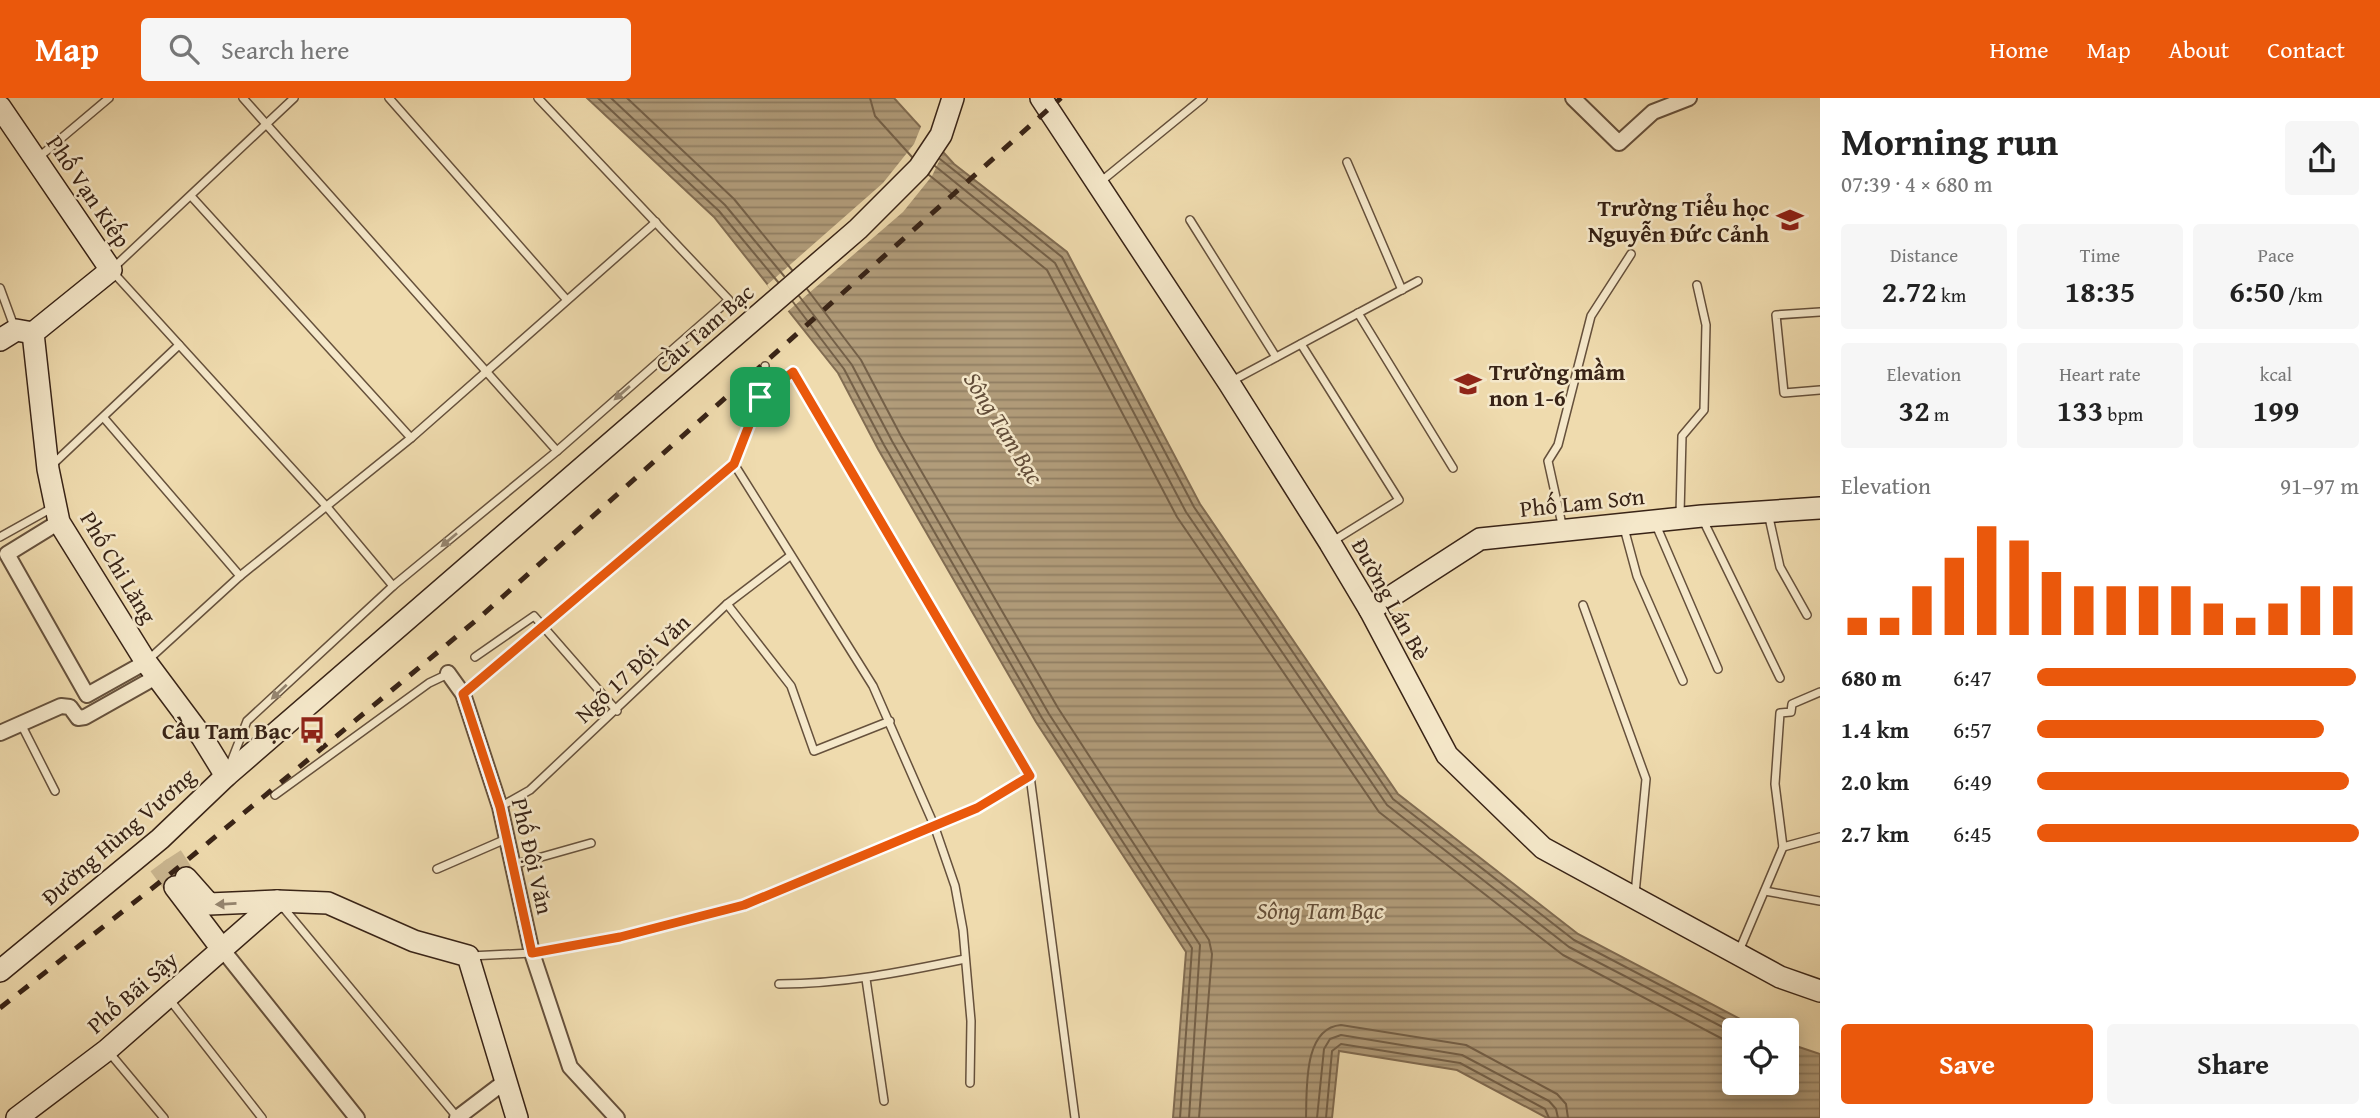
<!DOCTYPE html>
<html lang="en">
<head>
<meta charset="utf-8">
<style>
  :root { --surface:#fff; --page:#f6f6f6; --text:#222; --muted:#767676; --accent:#ea580c }
  body { margin:0; font-family:"Gentium Book Plus",serif; background:var(--page); color:var(--text); height:100vh; display:flex; flex-direction:column; font-size:26px; white-space:nowrap }
  * { box-sizing:border-box; margin:0 }
  p { font-size:23px; color:var(--muted) }
  .icon { flex:none; width:38px; height:38px; fill:none; stroke:currentColor; stroke-width:2; stroke-linecap:round; stroke-linejoin:round }
  .map { position:relative; flex:1; overflow:hidden }
  .panel { display:flex; flex-direction:column; background:var(--surface); width:560px }
  .panel>* { flex:none }
  .buttons { position:absolute; left:1722px; top:920px; display:grid; gap:14px }
  .buttons a { display:grid; place-items:center; width:77px; height:77px; border-radius:7px; background:var(--surface); box-shadow:0 4px 18px #0003; font-size:35px }
  .pin { position:absolute; display:grid; place-items:center; width:60px; height:60px; color:#fff; margin:-30px; border-radius:14px; box-shadow:0 4px 10px #0006 }
  .round { display:grid; place-items:center; flex:none; width:74px; height:74px; border-radius:7px; background:var(--page) }
  .head { display:flex; align-items:center; justify-content:space-between; height:119px; padding:0 21px }
  h1 { font-size:38px; font-weight:700; line-height:52px }
  .figures { display:grid; grid-template-columns:repeat(3,1fr); gap:10px; height:119px; padding:7px 21px }
  .figures div { display:grid; align-content:center; border-radius:7px; background:var(--page); text-align:center }
  .figures b { font-size:30px; font-weight:700 }
  .figures small { font-size:19px; font-weight:400 }
  .figures p { font-size:19px }
  .chart { height:196px; padding:14px 21px }
  .chart p { display:flex; justify-content:space-between }
  .chart svg { width:100%; height:126px; margin-top:7px; stroke:var(--accent); stroke-width:6 }
  .button { display:flex; gap:14px; margin-top:auto; padding:14px 21px }
  .button a { flex:1; height:80px; border-radius:7px; background:var(--accent); color:#fff; font-size:28px; font-weight:700; line-height:80px; text-align:center }
  .button a+a { background:var(--page); color:var(--text) }
  ul { padding:0 21px; list-style:none; font-size:23px }
  li { display:grid; grid-template-columns:112px 84px 1fr; align-items:center; height:52px }
  li i { height:18px; border-radius:9px; background:var(--accent) }
  header { display:flex; align-items:center; gap:42px; box-sizing:border-box; height:98px; padding:0 35px; background:var(--accent); color:#fff }
  header strong { font-size:33px }
  nav { display:flex; gap:38px; margin-inline-start:auto; font-size:24px }
  .search { width:490px; height:63px; background:var(--page); display:flex; align-items:center; gap:18px; box-sizing:border-box; padding:0 24px; border-radius:7px; color:var(--muted); font-size:26px }
  main { display:flex; flex:1; min-height:0 }
  .map>svg:first-child { display:block }
  .water { fill:url(#water-rules); stroke:#816c52; stroke-width:2 }
  .pier { fill:#efdbae }
  .lines { fill:none; stroke-linecap:round; stroke-linejoin:round }
  .shore { stroke:#746048; stroke-width:2 }
  .secondary-tunnel { stroke:#cab690; stroke-width:21; stroke-dasharray:21 10; stroke-linecap:butt }
  .lane-casing { stroke:#66513c; stroke-width:10 }
  .street-casing { stroke:#66513c; stroke-width:18 }
  .secondary-casing { stroke:#382316; stroke-width:24 }
  .lane { stroke:#f5e8ca; stroke-width:7 }
  .street { stroke:#f5e8ca; stroke-width:14 }
  .secondary { stroke:#f5e8ca; stroke-width:21 }
  .rail { stroke:#382316; stroke-width:5; stroke-dasharray:12 12; stroke-linecap:butt }
  .oneway { fill:#968670 }
  .route-casing { stroke:#fff; stroke-width:14 }
  .route { stroke:#ea580c; stroke-width:9 }
  .labels { text-anchor:middle; dominant-baseline:central; stroke-width:5; stroke-linejoin:round; paint-order:stroke }
  .street-label { font-size:23px; fill:#382316; stroke:#f5e8ca }
  .poi-label { font-size:23px; font-weight:bold; fill:#382316; stroke:#f5e8ca; text-anchor:end }
  .water-label { font-size:24px; font-style:italic; fill:#624d39; stroke:#f5e8ca }
</style>
</head>
<body>
<header>
<strong>Map</strong>
<div class="search"><svg class="icon" aria-label="search" viewBox="0 0 24 24"><circle cx="10" cy="10" r="6"/><path d="M15 15l6 6"/></svg>Search here</div>
<nav><a>Home</a><a>Map</a><a>About</a><a>Contact</a></nav>
</header>
<main>
<div class="map">
<svg width="1820" height="1020" viewBox="0 0 1820 1020">
  <defs>
    <pattern id="water-rules" width="6" height="5" patternUnits="userSpaceOnUse" patternTransform="scale(1.75)"><rect width="6" height="5" fill="#b19c7a"/><path d="M0 2.5h6" fill="none" stroke="#917f63"/></pattern>
  </defs>
  <rect width="100%" height="100%" fill="#efdbae"/>
  <filter id="stains"><feTurbulence type="fractalNoise" baseFrequency=".00286" numOctaves="4"/><feColorMatrix values="0 0 0 0 .2 0 0 0 0 .09 0 0 0 0 .02 0 0 0 .5 -.17"/></filter>
  <radialGradient id="worn" r=".72"><stop offset=".6" stop-color="#630" stop-opacity="0"/><stop offset="1" stop-color="#630" stop-opacity=".3"/></radialGradient>
  <path class="water" d="M587 0H894L954 66 1067 154 1200 406 1398 696 1578 836 1763 933H1734V985H1787V945L1820 956V1020H1547L1457 972 1339 953 1332 1020H1173L1186 854 1036 624 878 351 838 275 714 119Z"/>
  <path class="pier" d="M922 26 945 51 932 78 903 114 787 214 767 187 883 85 914 46Z"/>
  <g class="lines">
    <g class="shore">
      <path d="M598 0 719 113 778 184"/>
      <path d="M611 0 725 107 784 178"/>
      <path d="M627 0 734 101 792 172"/>
      <path d="M870 0 875 18 912 59"/>
      <path d="M940 61 1062 159 1194 409 1393 701 1574 842 1748 933"/>
      <path d="M935 68 1055 165 1186 414 1387 707 1569 849 1734 935"/>
      <path d="M929 77 1047 172 1177 419 1379 714 1563 857 1734 947"/>
      <path d="M807 191 861 262 901 338 1058 610 1209 842 1212 856 1199 1020"/>
      <path d="M799 198 852 267 892 343 1049 616 1200 847 1189 1020"/>
      <path d="M793 204 844 271 884 347 1042 620 1192 850 1180 1020"/>
      <path d="M1306 1020C1307 991 1303 930 1341 927L1466 947 1557 996 1566 1006 1568 1020"/>
      <path d="M1317 1020 1324 951 1330 941 1341 937 1462 957 1549 1003 1556 1011 1558 1020"/>
      <path d="M1326 1020 1332 953 1341 946 1460 965 1545 1011 1549 1020"/>
    </g>
    <g class="secondary-tunnel">
      <path d="M172 758 186 780"/>
      <path d="M159 767 175 789"/>
    </g>
    <defs>
      <g id="lane">
        <path d="M243 0 557 353"/>
        <path d="M294 0 111 172 327 409 393 488"/>
        <path d="M389 0 566 201"/>
        <path d="M39 59 109 0"/>
        <path d="M1347 64 1402 192"/>
        <path d="M1099 85 1203 0"/>
        <path d="M191 98 411 340"/>
        <path d="M1190 122 1276 259"/>
        <path d="M0 190 15 231"/>
        <path d="M1820 214 1776 217 1784 295 1820 292"/>
        <path d="M1358 215 1453 370"/>
        <path d="M1301 246 1399 402 1333 443"/>
        <path d="M765 268 760 299 734 366 873 588 934 727 955 788 963 832 971 923 970 985"/>
        <path d="M1230 284 1418 183"/>
        <path d="M760 299 793 274 1030 678 1075 1020"/>
        <path d="M104 320 240 478"/>
        <path d="M52 367 179 247"/>
        <path d="M1768 415 1780 469 1807 517"/>
        <path d="M1680 416 1682 338 1704 312 1706 227 1697 187"/>
        <path d="M1703 422 1780 580"/>
        <path d="M1656 427 1718 571"/>
        <path d="M1624 430 1637 478 1683 583"/>
        <path d="M1563 431 1548 363 1558 347 1591 218 1631 156"/>
        <path d="M0 439 52 410"/>
        <path d="M727 506 791 588 814 653 890 623"/>
        <path d="M1583 507 1646 681 1635 796"/>
        <path d="M475 559 534 518 617 613"/>
        <path d="M148 562 240 478 411 340 656 124"/>
        <path d="M463 596 734 366"/>
        <path d="M21 626 55 693"/>
        <path d="M231 664 247 623 393 488 557 353 729 202 538 0"/>
        <path d="M275 697 429 585 448 576"/>
        <path d="M500 709 530 692 727 506 790 458"/>
        <path d="M1783 749 1820 739"/>
        <path d="M513 767 591 745"/>
        <path d="M437 771 506 741"/>
        <path d="M1765 793 1820 803"/>
        <path d="M282 808 457 1019"/>
        <path d="M1739 853 1783 749 1775 686 1780 615 1791 614 1792 606 1820 594"/>
        <path d="M470 858 532 855 620 839 744 807 977 710 1030 678"/>
        <path d="M866 881 884 1003"/>
        <path d="M779 886C843 886 902 874 965 861"/>
        <path d="M170 902 262 1020"/>
        <path d="M108 953 164 1020"/>
      </g>
      <g id="street">
        <path d="M1573 0 1619 45 1653 14 1689 0"/>
        <path d="M59 424 7 456 87 597 146 564"/>
        <path d="M448 575 463 596 500 709 532 855 570 969 617 1020"/>
        <path d="M0 635 61 608 70 609 78 620 85 619 156 579"/>
        <path d="M222 851 357 1020"/>
        <path d="M457 1020 507 982"/>
      </g>
      <g id="secondary">
        <path d="M1041 0 1229 285 1330 445 1370 512 1447 657 1543 750 1780 879 1820 893"/>
        <path d="M0 9 111 172 33 235 48 371 59 424 146 564 202 639 226 678"/>
        <path d="M0 242 16 232 33 235"/>
        <path d="M1370 512 1480 441 1702 418 1820 410"/>
        <path d="M186 780 209 806 277 803 328 805 414 843 468 858 517 1020"/>
        <path d="M175 789 222 851"/>
        <path d="M0 873 160 741 226 678 858 131 919 70 941 37 953 0"/>
        <path d="M17 1020 107 952 277 803"/>
      </g>
    </defs>
    <use href="#lane" class="lane-casing"/>
    <use href="#street" class="street-casing"/>
    <use href="#secondary" class="secondary-casing"/>
    <use href="#lane" class="lane"/>
    <use href="#street" class="street"/>
    <use href="#secondary" class="secondary"/>
    <path class="rail" d="M0 910 174 773 480 519 1061 0"/>
  </g>
  <defs><path id="oneway-solid" d="M-6-.8H1V-3.2L6.5 0L1 3.2V.8H-6Z" transform="scale(1.75)"/></defs>
  <g class="oneway">
    <use href="#oneway-solid" transform="translate(622 295) rotate(139)"/>
    <use href="#oneway-solid" transform="translate(449 442) rotate(140)"/>
    <use href="#oneway-solid" transform="translate(279 594) rotate(137)"/>
    <use href="#oneway-solid" transform="translate(226 806) rotate(177)"/>
  </g>
  <g class="lines">
    <defs>
      <path id="route" d="M793 274 1030 678 977 710 744 807 620 839 532 855 500 709 463 596 734 366 760 299Z"/>
    </defs>
    <use href="#route" class="route-casing"/>
    <use href="#route" class="route"/>
  </g>
  <defs>
    <symbol id="school-bare" viewBox="-9 -9 18 18"><path d="M0-5L7-2L0 1L-7-2ZM-4 1L0 2.5L4 1V4Q0 6-4 4Z" fill="#8f2418" stroke="#f5e8ca" stroke-width="2.5" paint-order="stroke"/></symbol>
    <symbol id="bus-bare" viewBox="-9 -9 18 18"><path d="M-5-6H5V4H4V6H2V4H-2V6H-4V4H-5ZM-3.5-4V0h7V-4ZM-3.5 1.2v1.5H-2V1.2ZM2 1.2v1.5H3.5V1.2Z" fill="#8f2418" stroke="#f5e8ca" stroke-width="2.5" paint-order="stroke"/></symbol>
  </defs>
  <g fill-rule="evenodd">
    <use href="#school-bare" x="1771" y="103" width="38" height="38"/>
    <use href="#school-bare" x="1449" y="267" width="38" height="38"/>
    <use href="#bus-bare" x="293" y="613" width="38" height="38"/>
  </g>
  <g class="labels">
    <g class="street-label">
      <text transform="translate(89 93) rotate(56)">Phố Vạn Kiếp</text>
      <text transform="translate(704 230) rotate(-41)">Cầu Tam Bạc</text>
      <text transform="translate(1582 404) rotate(-6)">Phố Lam Sơn</text>
      <text transform="translate(119 469) rotate(59)">Phố Chi Lăng</text>
      <text transform="translate(1391 501) rotate(61)">Đường Lán Bè</text>
      <text transform="translate(632 570) rotate(-43)">Ngõ 17 Đội Văn</text>
      <text transform="translate(118 738) rotate(-41)">Đường Hùng Vương</text>
      <text transform="translate(533 758) rotate(77)">Phố Đội Văn</text>
      <text transform="translate(132 894) rotate(-41)">Phố Bãi Sậy</text>
    </g>
    <g class="poi-label">
      <text x="1769" y="109">Trường Tiểu học<tspan x="1769" dy="26">Nguyễn Đức Cảnh</tspan></text>
      <text x="1489" y="273" text-anchor="start">Trường mầm<tspan x="1489" dy="26">non 1-6</tspan></text>
      <text x="291" y="632">Cầu Tam Bạc</text>
    </g>
    <g class="water-label">
      <text transform="translate(1004 330) rotate(58)">Sông Tam Bạc</text>
      <text x="1320" y="812">Sông Tam Bạc</text>
    </g>
  </g>
  <rect width="100%" height="100%" filter="url(#stains)"/>
  <rect width="100%" height="100%" fill="url(#worn)"/>
</svg>
<div class="buttons">
<a><svg class="icon" aria-label="locate" viewBox="0 0 24 24"><circle cx="12" cy="12" r="6"/><path d="M12 2v4M12 18v4M2 12h4M18 12h4"/></svg></a>
</div>
<div class="pin" style="left:760px;top:299px;background:#1e9e55"><svg class="icon" aria-label="arrive" viewBox="0 0 24 24"><path d="M6 21V4h12l-3 4 3 4H6"/></svg></div>
</div>
<section class="panel">
<div class="head"><div><h1>Morning run</h1><p>07:39 · 4 × 680 m</p></div><a class="round"><svg class="icon" aria-label="share" viewBox="0 0 24 24"><path d="M12 15V3M7 8l5-5 5 5M5 13v7h14v-7"/></svg></a></div>
<div class="figures">
<div><p>Distance</p><b>2.72<small> km</small></b></div>
<div><p>Time</p><b>18:35</b></div>
<div><p>Pace</p><b>6:50<small> /km</small></b></div>
</div>
<div class="figures">
<div><p>Elevation</p><b>32<small> m</small></b></div>
<div><p>Heart rate</p><b>133<small> bpm</small></b></div>
<div><p>kcal</p><b>199</b></div>
</div>
<div class="chart"><p><span>Elevation</span>91–97 m</p>
<svg viewBox="0 0 160 44" preserveAspectRatio="none"><path d="M5 44V38M15 44V38M25 44V27M35 44V17M45 44V6M55 44V11M65 44V22M75 44V27M85 44V27M95 44V27M105 44V27M115 44V33M125 44V38M135 44V33M145 44V27M155 44V27"/></svg>
</div>
<ul>
<li><b>680 m</b>6:47<i style="width:99%"></i></li>
<li><b>1.4 km</b>6:57<i style="width:89%"></i></li>
<li><b>2.0 km</b>6:49<i style="width:97%"></i></li>
<li><b>2.7 km</b>6:45<i style="width:100%"></i></li>
</ul>
<div class="button"><a>Save</a><a>Share</a></div>
</section>
</main>
</body>
</html>
